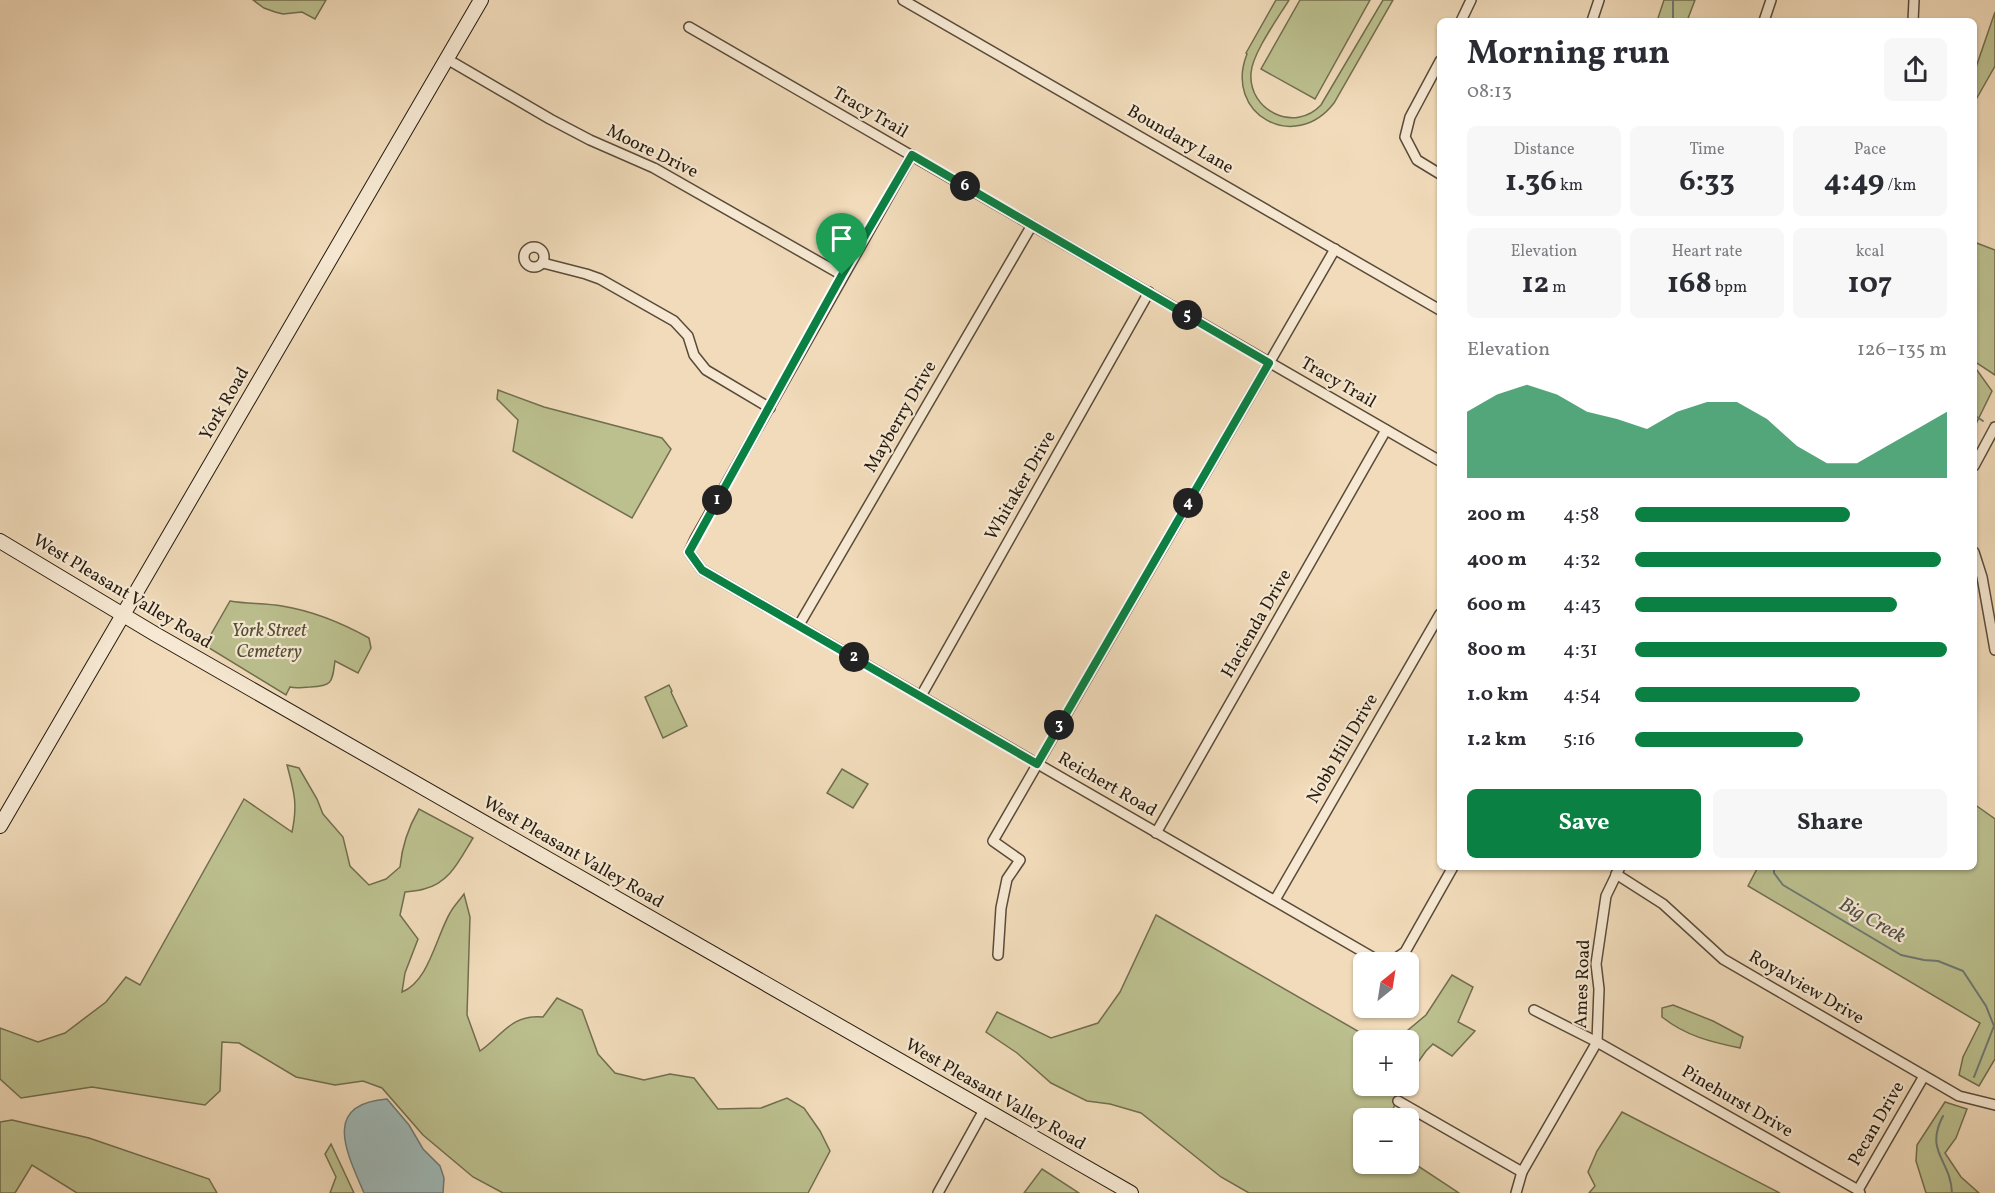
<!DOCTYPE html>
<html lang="en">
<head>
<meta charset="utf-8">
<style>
  :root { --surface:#fff; --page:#f7f7f7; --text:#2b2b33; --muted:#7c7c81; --accent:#0b8043 }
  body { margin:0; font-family:Vollkorn,serif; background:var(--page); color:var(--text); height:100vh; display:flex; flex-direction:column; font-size:22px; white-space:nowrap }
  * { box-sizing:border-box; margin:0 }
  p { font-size:20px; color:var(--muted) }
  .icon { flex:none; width:33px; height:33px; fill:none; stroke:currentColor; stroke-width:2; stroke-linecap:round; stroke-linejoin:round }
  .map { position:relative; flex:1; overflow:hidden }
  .sheet { position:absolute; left:1437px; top:18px; width:540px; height:852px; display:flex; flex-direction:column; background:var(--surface); border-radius:9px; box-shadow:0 2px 4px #0004 }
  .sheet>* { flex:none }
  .needle { width:39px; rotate:30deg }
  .tools { position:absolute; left:1353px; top:952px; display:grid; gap:12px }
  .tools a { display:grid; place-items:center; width:66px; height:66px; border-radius:9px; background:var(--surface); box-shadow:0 2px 4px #0004; font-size:30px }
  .pin { position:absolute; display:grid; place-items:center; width:51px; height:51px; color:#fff; margin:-62px -26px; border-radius:50% 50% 50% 0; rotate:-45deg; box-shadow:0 0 6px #0007 }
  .pin .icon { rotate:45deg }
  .km { position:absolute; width:30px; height:30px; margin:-15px; border-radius:50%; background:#222; color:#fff; font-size:16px; line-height:30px; text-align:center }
  .round { display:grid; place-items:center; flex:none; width:63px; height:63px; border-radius:9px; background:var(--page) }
  .summary { display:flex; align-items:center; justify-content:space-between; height:102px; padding:0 30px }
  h1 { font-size:33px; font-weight:700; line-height:45px }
  .stats { display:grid; grid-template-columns:repeat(3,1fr); gap:9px; height:102px; padding:6px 30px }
  .stats div { display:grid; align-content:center; border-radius:9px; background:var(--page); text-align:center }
  .stats b { font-size:30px; font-weight:700 }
  .stats small { font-size:16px; font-weight:400 }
  .stats p { font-size:16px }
  .chart { height:168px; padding:12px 30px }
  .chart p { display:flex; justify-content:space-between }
  .chart svg { width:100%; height:108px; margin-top:6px; fill:var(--accent); opacity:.7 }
  .button { display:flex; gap:12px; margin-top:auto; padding:12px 30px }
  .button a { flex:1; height:69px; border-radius:9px; background:var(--accent); color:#fff; font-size:24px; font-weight:700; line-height:69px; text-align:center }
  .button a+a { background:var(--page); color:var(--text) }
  ul { padding:0 30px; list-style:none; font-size:20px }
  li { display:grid; grid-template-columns:96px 72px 1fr; align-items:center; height:45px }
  li i { height:15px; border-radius:8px; background:var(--accent) }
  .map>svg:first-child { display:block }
  .green { fill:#bcc08f; stroke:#716e4f; stroke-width:1.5 }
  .water { fill:#9eb9b8; stroke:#6e7a74; stroke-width:1.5 }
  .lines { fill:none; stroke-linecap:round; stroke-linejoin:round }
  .stream { stroke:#6e7a74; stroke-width:2 }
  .street-casing { stroke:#594b3a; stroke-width:12 }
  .secondary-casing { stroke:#261b0f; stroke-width:16 }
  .street { stroke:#f6e8d2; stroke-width:9 }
  .secondary { stroke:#f6e8d2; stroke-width:14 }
  .route-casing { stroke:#fff; stroke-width:12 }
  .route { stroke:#0b8043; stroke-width:8 }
  .labels { text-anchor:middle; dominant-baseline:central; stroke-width:4.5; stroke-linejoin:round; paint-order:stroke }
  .street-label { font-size:18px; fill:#261b0f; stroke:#f6e8d2 }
  .park-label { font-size:18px; font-style:italic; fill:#534d35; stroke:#f6e8d2 }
  .water-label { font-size:20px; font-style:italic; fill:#50524a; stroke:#f6e8d2 }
</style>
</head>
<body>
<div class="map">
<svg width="1995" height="1193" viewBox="0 0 1995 1193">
  <rect width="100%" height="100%" fill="#f1dbba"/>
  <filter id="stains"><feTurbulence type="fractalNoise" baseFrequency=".00333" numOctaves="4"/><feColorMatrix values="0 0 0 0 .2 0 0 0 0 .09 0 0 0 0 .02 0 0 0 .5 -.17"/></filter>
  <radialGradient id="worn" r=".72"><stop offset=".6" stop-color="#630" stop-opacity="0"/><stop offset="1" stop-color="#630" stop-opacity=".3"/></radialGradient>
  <g class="green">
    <path d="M253 0H326L315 19 302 12 283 14 275 12 264 8Z"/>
    <path d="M1276 0H1289C1278 18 1252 54 1251 73 1248 111 1295 133 1321 105L1383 0H1393L1334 103C1295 154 1223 114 1247 54L1246 53Z"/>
    <path d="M1300 0H1370L1315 99 1261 69Z"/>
    <path d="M1664 0H1695L1687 21H1657Z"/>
    <path d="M1995 12V66L1974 103V73Z"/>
    <path d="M1974 242 1995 250V375L1974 361Z"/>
    <path d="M1974 366 1992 391 1974 428Z"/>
    <path d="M498 390 544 407 662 438 671 449 632 518 513 451 518 420 497 399Z"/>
    <path d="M230 601C247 604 265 603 282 606 313 611 342 623 369 638L371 648 358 673 335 661C332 682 333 686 310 687 303 687 297 689 290 687L286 695 201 643H206Z"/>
    <path d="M669 685 672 691 671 692 687 726 663 738 645 697Z"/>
    <path d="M287 765 299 768 317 799 323 814 343 837 350 866 369 885 386 879 400 867C402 845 408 828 419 809L473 838C460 859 450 883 424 889 418 891 411 891 405 892L400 915 418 939 405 973 402 992C429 981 436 937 450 913 453 907 459 901 464 894L470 917 467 1015 480 1051C503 1035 511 1014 543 1017L557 998 582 1010 598 1054 615 1073 644 1080 670 1074 694 1078 718 1109 761 1108 787 1098 804 1108 820 1131 830 1151 808 1193H503L473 1177 423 1135 382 1088 363 1081 335 1085 296 1077 239 1043 222 1042 220 1091 205 1105 92 1087 21 1098 0 1079V1028L38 1042 65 1033 106 1002 126 977 140 985 244 799 292 832C298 804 294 791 287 765Z"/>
    <path d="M842 769 868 784 853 808 827 793Z"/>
    <path d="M1974 804 1995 819V1059L1979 1086 1959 1075 1963 1057 1980 1023 1748 886 1758 867H1974Z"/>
    <path d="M1156 915 1375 1041H1364V1086H1404L1388 1119H1364V1164H1408L1409 1160 1459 1193H1249L1221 1177 1141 1113 1110 1104 1087 1101 1051 1083 1017 1053 986 1032 997 1012 1051 1038 1098 1023 1120 992Z"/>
    <path d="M1452 975 1473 987 1458 1022 1475 1031 1452 1056 1433 1044 1426 1051 1409 1075 1408 1041H1395L1426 1015Z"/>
    <path d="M1673 1005 1713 1021 1743 1037 1740 1048C1711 1042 1686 1036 1662 1017V1008Z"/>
    <path d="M1945 1102 1967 1109 1956 1138 1945 1153 1961 1177 1979 1193H1926L1916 1161 1917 1145Z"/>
    <path d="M1622 1112 1780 1193H1589L1595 1186 1588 1172 1597 1151Z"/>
    <path d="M12 1120 89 1138 209 1179 217 1193H77L32 1165 15 1193H0V1122Z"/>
    <path d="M331 1144 354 1193H330L336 1177 325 1154Z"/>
    <path d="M1042 1169 1079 1193H1024Z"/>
  </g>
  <path class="water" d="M387 1099 409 1125 423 1149 440 1166 444 1178 443 1193H364C347 1153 321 1104 387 1099Z"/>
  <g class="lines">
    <g class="stream">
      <path d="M1673 21V0"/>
      <path d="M1974 415 1983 421"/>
      <path d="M1774 867V873L1783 885 1901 955 1924 960 1938 961 1963 971 1986 1006 1994 1026 1974 1077"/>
      <path d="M1943 1116C1924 1152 1951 1160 1952 1193"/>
    </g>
    <defs>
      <g id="street">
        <path d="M903 0 1440 310"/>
        <path d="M1461 21 1471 0"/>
        <path d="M1592 21 1599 0"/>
        <path d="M1764 21 1771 0"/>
        <path d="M1913 21 1914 0"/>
        <path d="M689 27 1440 461"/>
        <path d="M447 59 550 119 590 140 654 168 842 275"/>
        <path d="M1440 61 1410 117 1405 137 1417 160 1440 174"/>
        <path d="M912 155 695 539 689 552 702 570 1379 961H1392L1405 952 1453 867"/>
        <circle cx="534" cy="257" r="10"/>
        <path d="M543 263 586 274 600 279 674 321 688 336 694 355 706 370 770 408"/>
        <path d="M1974 466 1995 427"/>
        <path d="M1974 552 1982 577 1995 650"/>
        <path d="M799 625 1032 225"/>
        <path d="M921 696 1149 292"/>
        <path d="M1156 833 1386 430"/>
        <path d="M1616 874 1663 904 1723 959 1959 1096 1995 1105"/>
        <path d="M1275 900 1440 614"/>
        <path d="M998 955 1001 908 1007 879 1020 860 993 841 1335 249"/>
        <path d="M1534 1010 1597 1042 1858 1190 1860 1193"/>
        <path d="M1398 1101 1522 1172"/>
        <path d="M1858 1190 1924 1076"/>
        <path d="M938 1193 984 1110"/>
        <path d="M1516 1193 1522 1172 1597 1042 1599 989 1596 964 1606 896 1620 867"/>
      </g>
      <g id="secondary">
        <path d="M0 541 155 634 1131 1193"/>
        <path d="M0 826 481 0"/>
      </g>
    </defs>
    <use href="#street" class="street-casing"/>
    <use href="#secondary" class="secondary-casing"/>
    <use href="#street" class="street"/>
    <use href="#secondary" class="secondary"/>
  </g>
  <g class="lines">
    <defs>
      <path id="route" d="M912 155 1269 363 1037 764 702 570 689 552 842 275Z"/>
    </defs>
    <use href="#route" class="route-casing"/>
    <use href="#route" class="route"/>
  </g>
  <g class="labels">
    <g class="street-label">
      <text transform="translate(870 113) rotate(30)">Tracy Trail</text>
      <text transform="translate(1180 140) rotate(30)">Boundary Lane</text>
      <text transform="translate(652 152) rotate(26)">Moore Drive</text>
      <text transform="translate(1338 383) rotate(30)">Tracy Trail</text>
      <text transform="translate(225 404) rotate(-60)">York Road</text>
      <text transform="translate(901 417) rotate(-60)">Mayberry Drive</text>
      <text transform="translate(1021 486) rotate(-60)">Whitaker Drive</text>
      <text transform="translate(122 592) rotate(31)">West Pleasant Valley Road</text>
      <text transform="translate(1257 624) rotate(-60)">Hacienda Drive</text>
      <text transform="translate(1343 749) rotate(-60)">Nobb Hill Drive</text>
      <text transform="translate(1107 785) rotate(30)">Reichert Road</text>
      <text transform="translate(573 853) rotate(30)">West Pleasant Valley Road</text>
      <text transform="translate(1583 984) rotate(-88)">Ames Road</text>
      <text transform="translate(1806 988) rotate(30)">Royalview Drive</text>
      <text transform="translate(995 1095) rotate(30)">West Pleasant Valley Road</text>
      <text transform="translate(1737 1102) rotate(30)">Pinehurst Drive</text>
      <text transform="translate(1877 1124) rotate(-60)">Pecan Drive</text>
    </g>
    <g class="park-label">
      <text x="269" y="631">York Street<tspan x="269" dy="21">Cemetery</tspan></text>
    </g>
    <g class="water-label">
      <text transform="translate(1872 921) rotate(29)">Big Creek</text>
    </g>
  </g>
  <rect width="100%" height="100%" filter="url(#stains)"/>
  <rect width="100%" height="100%" fill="url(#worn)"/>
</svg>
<div class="tools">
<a><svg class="needle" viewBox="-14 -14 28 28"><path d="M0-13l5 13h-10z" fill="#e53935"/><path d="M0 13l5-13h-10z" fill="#7c7c81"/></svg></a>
<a>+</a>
<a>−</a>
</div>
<div class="pin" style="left:842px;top:275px;background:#1e9e55"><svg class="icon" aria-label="arrive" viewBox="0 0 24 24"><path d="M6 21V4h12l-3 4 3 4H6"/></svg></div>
<b class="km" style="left:717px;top:500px">1</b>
<b class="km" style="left:854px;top:657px">2</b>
<b class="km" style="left:1059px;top:725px">3</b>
<b class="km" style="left:1188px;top:503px">4</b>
<b class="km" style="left:1187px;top:315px">5</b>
<b class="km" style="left:965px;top:186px">6</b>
<section class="sheet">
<div class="summary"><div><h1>Morning run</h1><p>08:13</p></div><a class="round"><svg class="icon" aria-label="share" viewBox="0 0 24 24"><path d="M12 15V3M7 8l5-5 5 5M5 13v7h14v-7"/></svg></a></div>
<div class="stats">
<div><p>Distance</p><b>1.36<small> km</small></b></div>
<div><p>Time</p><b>6:33</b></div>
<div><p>Pace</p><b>4:49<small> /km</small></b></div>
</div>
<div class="stats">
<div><p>Elevation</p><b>12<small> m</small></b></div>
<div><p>Heart rate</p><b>168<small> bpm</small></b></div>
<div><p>kcal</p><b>107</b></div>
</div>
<div class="chart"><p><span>Elevation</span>126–135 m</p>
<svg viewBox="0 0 160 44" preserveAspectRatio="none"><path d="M0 44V17L10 10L20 6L30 10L40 17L50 20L60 24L70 17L80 13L90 13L100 20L110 31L120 38L130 38L140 31L150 24L160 17V44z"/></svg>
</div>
<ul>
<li><b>200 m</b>4:58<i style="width:69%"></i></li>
<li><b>400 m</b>4:32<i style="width:98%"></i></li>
<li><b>600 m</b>4:43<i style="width:84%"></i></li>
<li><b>800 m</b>4:31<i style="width:100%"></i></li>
<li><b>1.0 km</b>4:54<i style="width:72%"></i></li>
<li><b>1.2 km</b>5:16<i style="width:54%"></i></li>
</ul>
<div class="button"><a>Save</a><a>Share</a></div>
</section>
</div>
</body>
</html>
